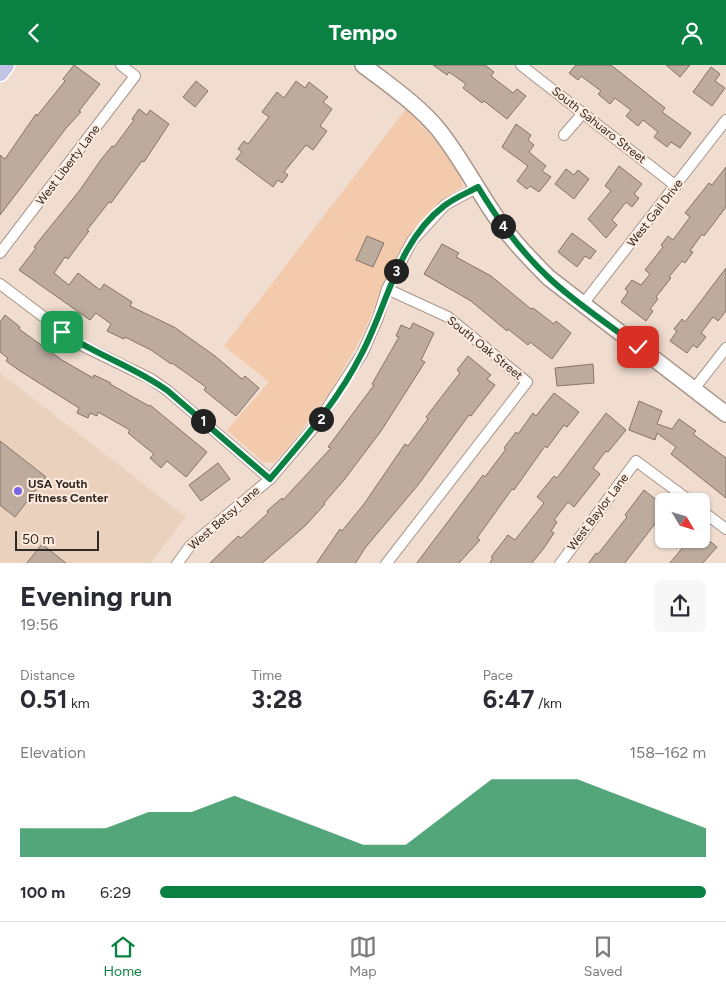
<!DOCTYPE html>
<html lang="en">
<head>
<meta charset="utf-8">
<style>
  :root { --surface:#fff; --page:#f7f7f7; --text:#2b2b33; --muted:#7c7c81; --line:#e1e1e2; --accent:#0b8043 }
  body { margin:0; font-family:Figtree,sans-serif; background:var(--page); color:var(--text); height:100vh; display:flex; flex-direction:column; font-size:19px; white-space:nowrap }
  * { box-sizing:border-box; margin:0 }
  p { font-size:16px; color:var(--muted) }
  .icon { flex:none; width:28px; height:28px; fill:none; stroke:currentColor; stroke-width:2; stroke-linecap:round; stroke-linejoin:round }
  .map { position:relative; height:498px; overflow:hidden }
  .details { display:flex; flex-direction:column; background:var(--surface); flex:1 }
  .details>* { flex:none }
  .needle { width:32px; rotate:128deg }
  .controls { position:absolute; left:655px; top:428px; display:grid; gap:10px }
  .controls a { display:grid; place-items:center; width:55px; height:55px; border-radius:8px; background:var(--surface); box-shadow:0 1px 4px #0004; font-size:25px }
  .scale { position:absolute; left:15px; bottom:12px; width:84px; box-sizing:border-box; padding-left:5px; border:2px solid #2f2823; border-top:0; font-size:14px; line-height:18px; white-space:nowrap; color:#2f2823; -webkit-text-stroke:4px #fdeadc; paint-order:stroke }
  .pin { position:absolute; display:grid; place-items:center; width:42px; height:42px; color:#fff; margin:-21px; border-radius:10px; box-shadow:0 2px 8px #0006 }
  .km { position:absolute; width:25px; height:25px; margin:-12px; border-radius:50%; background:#222; color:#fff; font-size:14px; line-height:25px; text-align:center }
  .round { display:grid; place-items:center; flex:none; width:52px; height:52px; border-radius:8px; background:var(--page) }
  .overview { display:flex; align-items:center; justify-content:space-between; height:85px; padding:0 20px }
  h1 { font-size:28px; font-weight:700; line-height:38px }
  .stats { display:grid; grid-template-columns:repeat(3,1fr); gap:8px; height:85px; padding:5px 20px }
  .stats div { display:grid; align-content:center }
  .stats b { font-size:25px; font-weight:700 }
  .stats small { font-size:14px; font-weight:400 }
  .stats p { font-size:14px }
  .chart { height:140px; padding:10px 20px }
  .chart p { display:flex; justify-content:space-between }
  .chart svg { width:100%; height:90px; margin-top:5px; fill:var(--accent); opacity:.7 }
  ul { padding:0 20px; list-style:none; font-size:16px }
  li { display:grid; grid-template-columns:80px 60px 1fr; align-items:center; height:38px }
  li i { height:12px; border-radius:6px; background:var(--accent) }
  header { display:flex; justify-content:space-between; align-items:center; height:65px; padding:0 20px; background:var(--accent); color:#fff; font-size:22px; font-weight:700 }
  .menu { display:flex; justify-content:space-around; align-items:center; height:70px; border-top:1px solid var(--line); background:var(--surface); font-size:14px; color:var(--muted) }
  .menu a { display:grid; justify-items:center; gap:2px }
  .menu .current { color:var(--accent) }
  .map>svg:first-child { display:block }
  .built { fill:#ead1be }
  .green { fill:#f3caac }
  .building { fill:#bdab9e; stroke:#847367 }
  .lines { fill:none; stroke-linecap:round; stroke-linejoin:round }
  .street-casing { stroke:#a8968a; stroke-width:12 }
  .secondary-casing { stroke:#a8968a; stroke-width:18 }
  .primary-casing { stroke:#fff; stroke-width:19 }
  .street { stroke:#fff; stroke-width:10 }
  .secondary { stroke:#fff; stroke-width:15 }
  .primary { stroke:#c2c1e6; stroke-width:16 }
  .route-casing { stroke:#fff; stroke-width:10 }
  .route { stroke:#0b8043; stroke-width:6 }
  .poi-dot { fill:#7867e2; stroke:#fdeadc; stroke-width:2 }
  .labels { text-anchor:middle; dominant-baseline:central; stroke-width:4; stroke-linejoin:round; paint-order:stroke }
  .street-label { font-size:12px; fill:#2f2823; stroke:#fdeadc }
  .poi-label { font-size:12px; font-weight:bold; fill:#2f2823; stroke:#fdeadc; text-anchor:start }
</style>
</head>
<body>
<header><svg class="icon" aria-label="back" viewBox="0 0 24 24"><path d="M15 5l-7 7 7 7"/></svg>Tempo<svg class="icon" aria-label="person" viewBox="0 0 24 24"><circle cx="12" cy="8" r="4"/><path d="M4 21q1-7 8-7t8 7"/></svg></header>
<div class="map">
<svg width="726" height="499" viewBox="0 0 726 499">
  <rect width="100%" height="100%" fill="#f0ddcf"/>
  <path class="built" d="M0 308 186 452 150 498H0Z"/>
  <path class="green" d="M406 44C420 58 463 102 463 121L436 141 413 167 396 194 362 271 331 326 288 383 273 398 263 397 227 365 269 317 224 281Z"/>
  <g class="building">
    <path d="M74 0 100 19 79 46 81 47 67 62 0 150V90L5 94 36 49 37 51 65 16 63 14Z"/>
    <path d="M433 0H485L494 7 491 11 513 28 517 24 526 31 507 54 484 36 482 38 463 23 466 19 449 7 447 10Z"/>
    <path d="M576 0H611L665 43 662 47 691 68 680 83 671 77 667 82 654 72 658 67 643 55 638 61 626 51 631 45 615 33 610 39 598 29 601 26 581 11 578 15 569 8Z"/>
    <path d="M666 0H690L680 12Z"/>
    <path d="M711 2 720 9 715 16 725 23 712 41 693 27Z"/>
    <path d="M196 16 208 26 195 42 183 32Z"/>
    <path d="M296 16 305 23 309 17 328 32 323 37 332 44 320 61 327 66 313 85 306 80 284 107 288 110 282 118 278 115 273 122 236 94 242 87 238 84 244 76 248 79 269 52 262 47 277 27 284 33Z"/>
    <path d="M139 44 147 50 150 45 169 59 144 97 142 96 111 138 109 137 87 165 89 166 68 194 65 192 54 208 69 220 78 208 100 225 104 219 132 237 130 241 174 262 215 291 242 314 245 311 259 323 236 351 204 325 206 322 172 298 171 299 151 285 125 272 124 274 107 266 111 259 96 248 90 255 19 205 36 183 34 182 80 125 100 96 112 81 114 82 134 55 132 54Z"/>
    <path d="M516 59 531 70 528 75 534 80 529 87 546 101 542 106 551 112 539 127 530 121 527 124 517 116 528 101 502 82Z"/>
    <path d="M619 101 642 119 634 129 639 133 632 142 626 137 612 155 617 160 606 173 588 154 611 126 605 121Z"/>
    <path d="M726 102V142L704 171 702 169 690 186 693 187 685 198 682 196 669 212 671 213 656 232 658 234 650 244 653 246 646 256 621 237 628 227 625 224 632 215 641 220 650 209 645 205 663 182 661 180 668 171 673 175 690 152 685 148 709 118 712 120Z"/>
    <path d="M566 104 574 110 578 105 589 114 574 134 555 119Z"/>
    <path d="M572 168 596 186 590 194 585 191 577 202 558 187Z"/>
    <path d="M367 171 384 178 373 202 356 195Z"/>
    <path d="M442 179 459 188 456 192 491 211 531 244 533 243 554 259 556 256 571 268 552 294 530 277 528 280 508 264 507 266 471 236 424 209Z"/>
    <path d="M726 203V246L718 256 713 252 701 268 706 272 697 283 693 280 687 288 670 276 677 266 674 264 682 254 685 257Z"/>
    <path d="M5 250 20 262 19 264 62 295 93 313 94 310 111 318 110 319 149 341 150 340 207 387 186 412 167 396 161 403 150 393 154 389 128 368 130 365 98 347 97 351 90 348 88 353 77 348 79 343 20 306 6 296 8 293 0 287V257Z"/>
    <path d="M413 258 434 268 421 295 425 297 381 366 344 415 324 438 325 439 305 461 261 499H209L238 471 241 473 268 448 267 446 282 433 283 435 331 383 328 382 374 320 372 319 399 272 396 271 401 260 410 264Z"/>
    <path d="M468 291 491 310 487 314 495 320 471 351 469 350 418 420 365 483 355 499H316L340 464 342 466 364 439 405 379 408 381 428 354 426 352 460 308 457 305Z"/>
    <path d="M593 299 594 318 557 321 555 303Z"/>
    <path d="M554 328 579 347 567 362 564 360 547 383 545 381 514 425 512 424 477 473 480 475 458 499H416L483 410 485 412 506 384 504 383 516 367 518 369 533 348 536 351Z"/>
    <path d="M639 336 662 346 657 359 672 364 679 354 696 366 693 369 726 393V433L671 389 676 382 657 368 655 375 629 365Z"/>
    <path d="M606 348 626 365 608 387 606 386 593 403 600 409 574 442 568 437 554 455 557 457 551 466 554 468 544 483 531 499H489L493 493 491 492 508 470 515 475 544 438 537 432 554 411 557 413Z"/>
    <path d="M0 376 46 412 15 452 0 440Z"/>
    <path d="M218 398 230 414 201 436 189 420Z"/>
    <path d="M644 425 664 441V447L624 499H588L596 488 598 489 627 452 625 450Z"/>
    <path d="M690 474H707L717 482 702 499H669Z"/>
    <path d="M42 479 67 499H26Z"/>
  </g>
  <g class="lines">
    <defs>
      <g id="street">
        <path d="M521 0 676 121"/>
        <path d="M564 70 583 48"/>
        <path d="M0 188 135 11 121 0"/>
        <path d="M0 219 81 280 151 314 168 326 270 414"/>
        <path d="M583 239 726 55"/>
        <path d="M694 324 726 283"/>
        <path d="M701 445 726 464"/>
        <path d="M177 499 190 481 270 414 316 360 362 289 378 253 387 224 412 176 445 140 478 122"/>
        <path d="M386 499 527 317 448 252 387 224"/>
        <path d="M560 499 636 396 690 436"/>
      </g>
      <path id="secondary" d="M363 0C389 20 417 39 438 64 463 95 480 131 503 162 517 181 533 197 549 213L726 349"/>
      <path id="primary" d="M0 8 6 0"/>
    </defs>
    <use href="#street" class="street-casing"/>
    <use href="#secondary" class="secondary-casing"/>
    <use href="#primary" class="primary-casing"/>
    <use href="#street" class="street"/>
    <use href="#secondary" class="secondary"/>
    <use href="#primary" class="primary"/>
  </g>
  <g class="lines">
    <defs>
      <path id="route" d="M62 267C96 290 135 302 168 326L270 414C304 374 338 336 362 288 388 239 397 177 444 141 454 133 467 128 478 122 498 155 519 185 548 212 575 238 609 259 638 282"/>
    </defs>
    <use href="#route" class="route-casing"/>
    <use href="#route" class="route"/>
  </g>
  <circle class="poi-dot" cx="18" cy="426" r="5"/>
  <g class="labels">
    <g class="street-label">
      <text transform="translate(599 60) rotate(38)">South Sahuaro Street</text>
      <text transform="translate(68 100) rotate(-53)">West Liberty Lane</text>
      <text transform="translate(655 148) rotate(-52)">West Gail Drive</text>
      <text transform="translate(485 283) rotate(39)">South Oak Street</text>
      <text transform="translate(598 447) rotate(-53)">West Baylor Lane</text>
      <text transform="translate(224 453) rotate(-41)">West Betsy Lane</text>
    </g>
    <g class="poi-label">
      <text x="28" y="419">USA Youth<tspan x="28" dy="14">Fitness Center</tspan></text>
    </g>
  </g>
</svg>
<div class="controls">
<a><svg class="needle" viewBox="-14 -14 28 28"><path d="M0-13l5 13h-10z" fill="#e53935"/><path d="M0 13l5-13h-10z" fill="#7c7c81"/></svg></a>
</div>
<div class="scale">50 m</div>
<div class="pin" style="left:62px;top:267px;background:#1e9e55"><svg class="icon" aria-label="arrive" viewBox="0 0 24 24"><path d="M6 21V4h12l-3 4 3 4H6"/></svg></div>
<div class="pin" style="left:638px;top:282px;background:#d93025"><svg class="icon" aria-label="check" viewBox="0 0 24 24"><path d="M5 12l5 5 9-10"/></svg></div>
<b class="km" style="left:203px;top:356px">1</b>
<b class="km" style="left:321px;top:354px">2</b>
<b class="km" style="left:396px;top:206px">3</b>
<b class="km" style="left:503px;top:161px">4</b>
</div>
<section class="details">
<div class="overview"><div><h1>Evening run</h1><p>19:56</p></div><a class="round"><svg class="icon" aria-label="share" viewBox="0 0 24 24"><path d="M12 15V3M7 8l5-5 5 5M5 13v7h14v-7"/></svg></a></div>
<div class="stats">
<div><p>Distance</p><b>0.51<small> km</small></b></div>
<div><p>Time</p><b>3:28</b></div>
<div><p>Pace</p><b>6:47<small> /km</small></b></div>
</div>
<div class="chart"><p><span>Elevation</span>158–162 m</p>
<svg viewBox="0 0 160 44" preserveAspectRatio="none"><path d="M0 44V30L10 30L20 30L30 22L40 22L50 14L60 22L70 30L80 38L90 38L100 22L110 6L120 6L130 6L140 14L150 22L160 30V44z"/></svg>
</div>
<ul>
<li><b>100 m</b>6:29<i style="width:100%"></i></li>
</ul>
</section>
<nav class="menu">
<a class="current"><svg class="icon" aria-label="home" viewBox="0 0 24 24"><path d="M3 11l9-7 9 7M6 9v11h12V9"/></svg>Home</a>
<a><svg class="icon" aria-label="map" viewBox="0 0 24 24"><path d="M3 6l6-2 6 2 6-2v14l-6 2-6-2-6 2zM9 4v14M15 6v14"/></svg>Map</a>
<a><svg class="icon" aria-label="saved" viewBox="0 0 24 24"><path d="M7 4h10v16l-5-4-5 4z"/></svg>Saved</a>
</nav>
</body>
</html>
